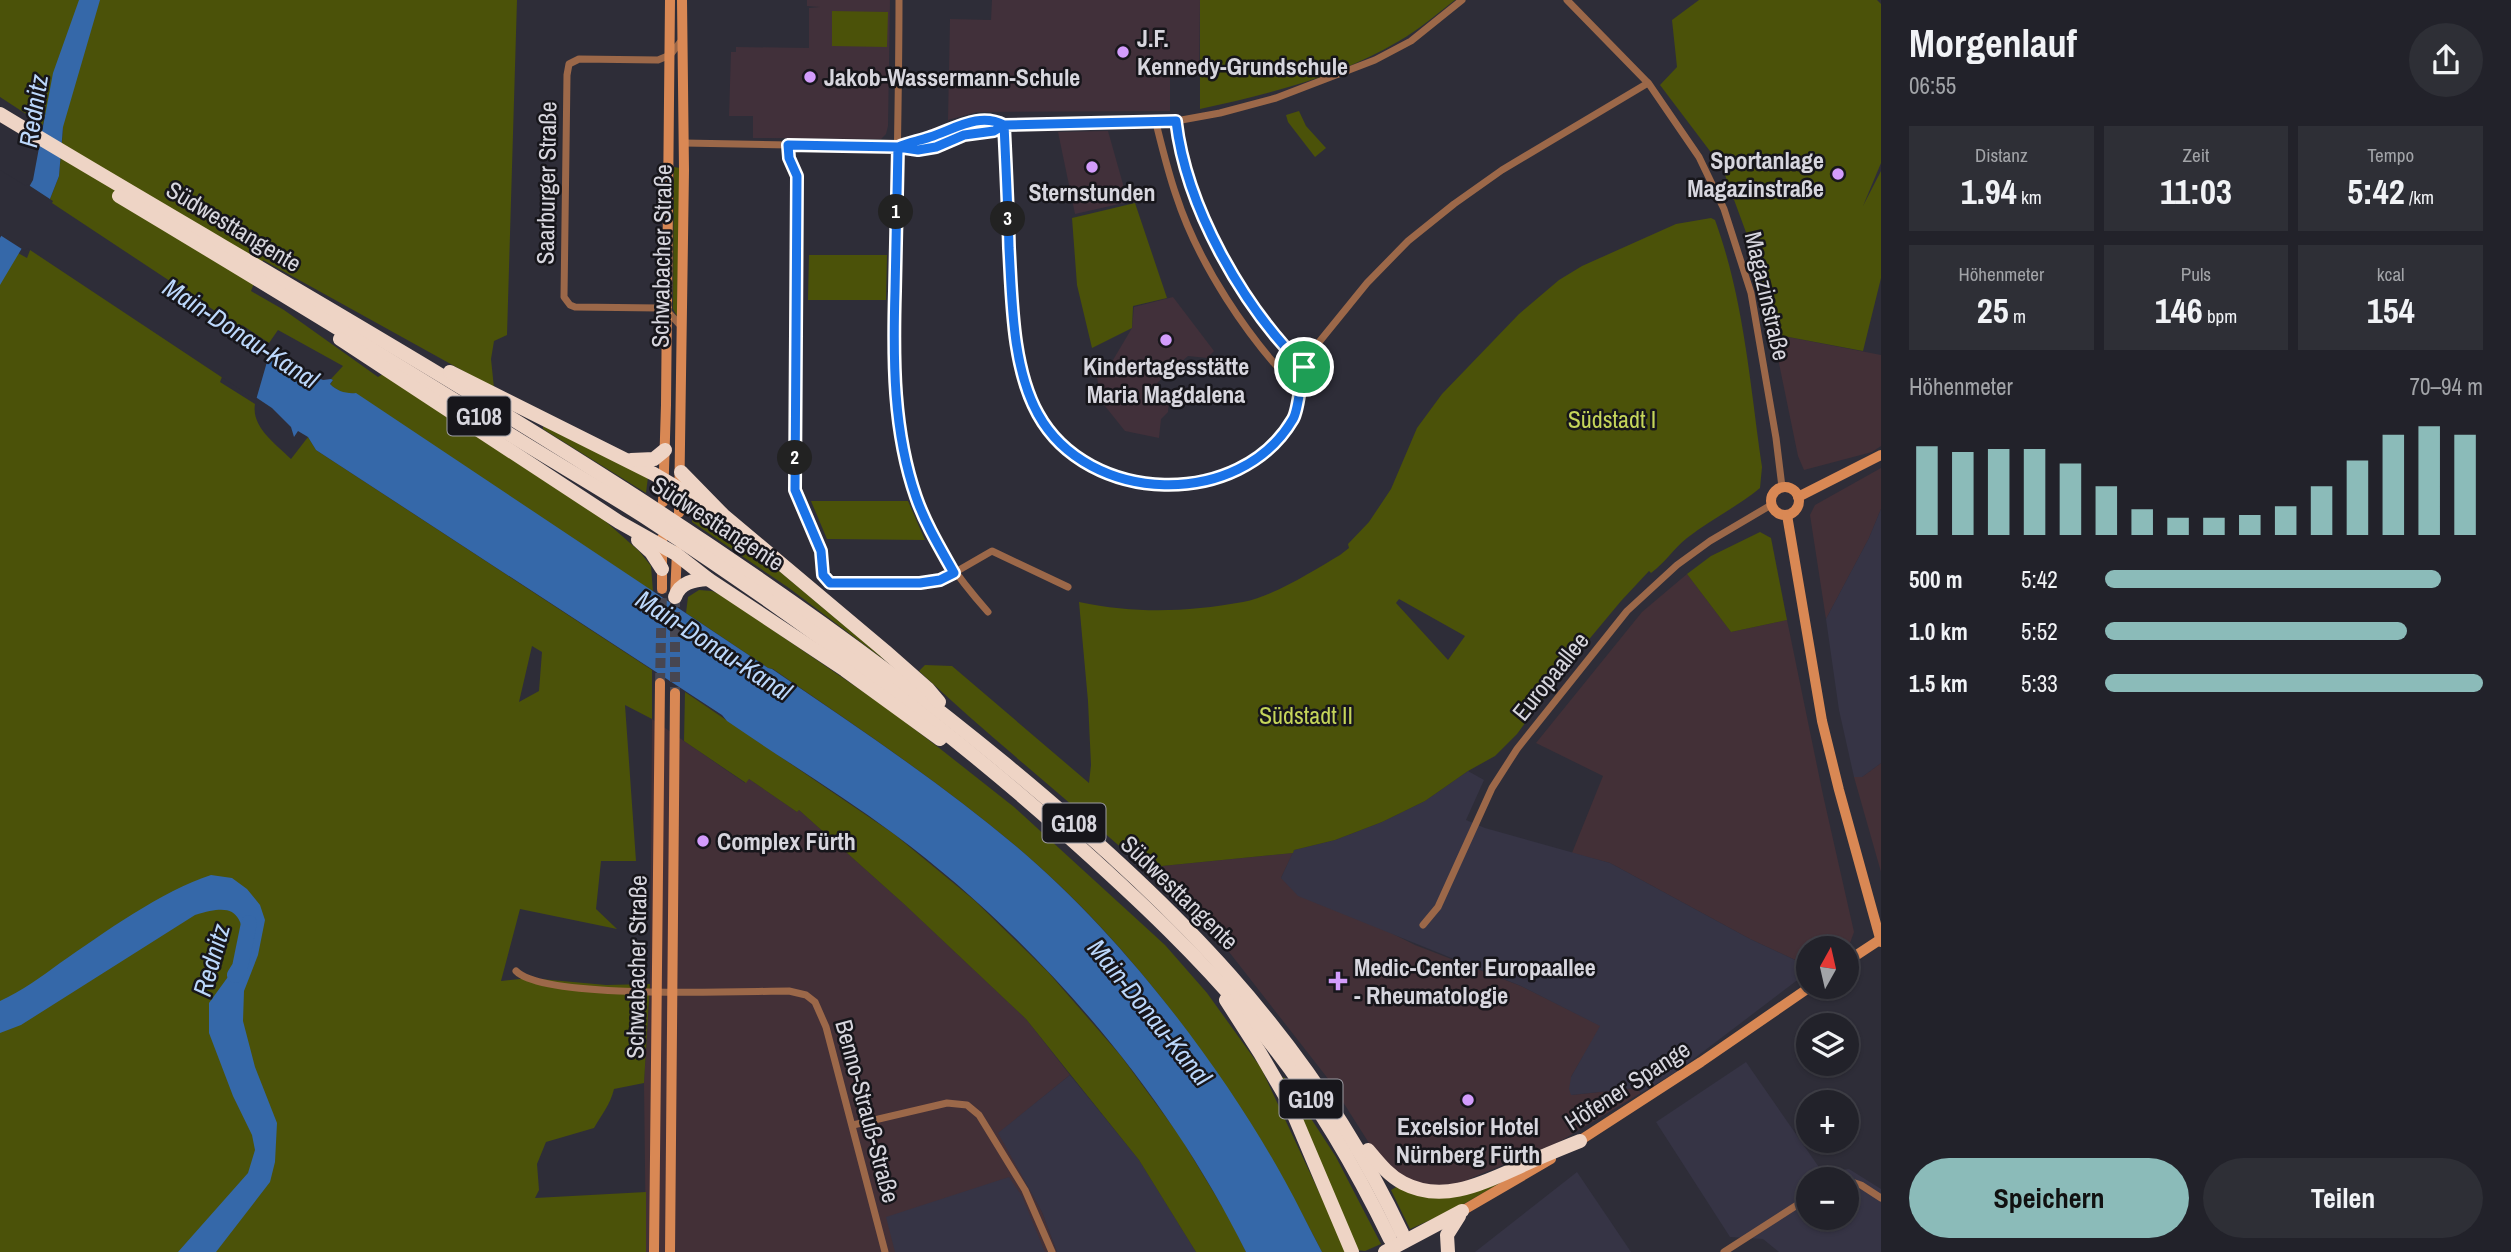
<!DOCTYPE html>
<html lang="de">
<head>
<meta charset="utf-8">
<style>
  :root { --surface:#22222a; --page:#2e2f36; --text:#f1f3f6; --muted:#a2a4a8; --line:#3f3f47; --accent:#8bbbb9 }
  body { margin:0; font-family:"Archivo Narrow",sans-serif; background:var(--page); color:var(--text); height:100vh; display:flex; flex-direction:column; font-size:26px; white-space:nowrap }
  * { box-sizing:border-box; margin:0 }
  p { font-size:23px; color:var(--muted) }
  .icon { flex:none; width:38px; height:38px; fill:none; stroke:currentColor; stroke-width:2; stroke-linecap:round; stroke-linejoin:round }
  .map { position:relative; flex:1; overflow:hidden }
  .sheet { display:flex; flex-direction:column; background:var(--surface); width:630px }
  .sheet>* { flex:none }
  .needle { width:46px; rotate:8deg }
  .buttons { position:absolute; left:1796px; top:936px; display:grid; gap:14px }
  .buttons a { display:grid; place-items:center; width:63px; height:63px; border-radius:50%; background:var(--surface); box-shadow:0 2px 5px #0004,0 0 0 2px var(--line); font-size:35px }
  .pin { position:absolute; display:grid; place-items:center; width:60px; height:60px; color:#fff; margin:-30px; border:4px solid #fff; border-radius:50%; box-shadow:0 2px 7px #0007 }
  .km { position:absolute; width:35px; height:35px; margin:-18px; border-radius:50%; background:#222; color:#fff; font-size:19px; line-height:35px; text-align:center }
  .round { display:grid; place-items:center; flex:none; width:74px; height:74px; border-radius:37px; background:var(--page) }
  .headline { display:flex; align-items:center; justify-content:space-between; height:119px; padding:0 28px }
  h1 { font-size:38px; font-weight:800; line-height:52px }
  .metrics { display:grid; grid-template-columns:repeat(3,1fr); gap:10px; height:119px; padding:7px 28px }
  .metrics div { display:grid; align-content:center; border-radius:0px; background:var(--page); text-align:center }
  .metrics b { font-size:35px; font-weight:800 }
  .metrics small { font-size:19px; font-weight:400 }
  .metrics p { font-size:19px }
  .chart { height:196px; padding:14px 28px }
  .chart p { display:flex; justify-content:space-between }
  .chart svg { width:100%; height:126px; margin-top:7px; stroke:var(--accent); stroke-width:6 }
  .button { display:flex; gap:14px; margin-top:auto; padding:14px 28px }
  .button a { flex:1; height:80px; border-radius:42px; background:var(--accent); color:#111; font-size:28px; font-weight:800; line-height:80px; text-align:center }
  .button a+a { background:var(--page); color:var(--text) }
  ul { padding:0 28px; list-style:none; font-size:23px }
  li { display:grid; grid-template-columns:112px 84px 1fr; align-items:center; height:52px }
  li i { height:18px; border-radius:9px; background:var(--accent) }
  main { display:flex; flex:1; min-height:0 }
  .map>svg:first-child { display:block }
  .commercial { fill:#433037 }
  .built { fill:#363445; fill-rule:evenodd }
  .education { fill:#41303a }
  .green { fill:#4b5209; fill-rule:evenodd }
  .water { fill:#3568a9 }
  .pier { fill:#2e2d38 }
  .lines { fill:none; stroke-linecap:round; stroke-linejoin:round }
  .river { stroke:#3568a9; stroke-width:16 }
  .secondary-tunnel { stroke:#474651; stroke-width:10; stroke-dasharray:10 5; stroke-linecap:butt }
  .street { stroke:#9c6849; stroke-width:7 }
  .secondary { stroke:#d98854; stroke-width:10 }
  .highway { stroke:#eed4c5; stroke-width:14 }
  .route-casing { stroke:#fff; stroke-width:14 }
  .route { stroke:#1a73e8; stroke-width:9 }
  .poi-dot { fill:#d39cfc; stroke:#17161b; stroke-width:2.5 }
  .labels { text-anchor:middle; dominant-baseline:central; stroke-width:5; stroke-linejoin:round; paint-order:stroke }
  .shield { fill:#17161b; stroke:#9d9ca4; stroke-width:2 }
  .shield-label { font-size:23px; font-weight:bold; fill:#d7d6de }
  .poi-label { font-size:24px; font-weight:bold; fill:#d7d6de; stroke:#17161b; text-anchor:start }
  .street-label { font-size:24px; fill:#d7d6de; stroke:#17161b }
  .park-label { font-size:24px; fill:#c5d55a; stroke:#17161b }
  .water-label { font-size:26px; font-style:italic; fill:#bcd8fc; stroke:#17161b }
</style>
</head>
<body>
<main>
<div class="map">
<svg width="1881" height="1252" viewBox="0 0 1881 1252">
  <rect width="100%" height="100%" fill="#2e2d38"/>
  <g class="commercial">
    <path d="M1773 334 1881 355V446L1872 452 1804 470 1798 456Z"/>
    <path d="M1881 468V509L1869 538 1826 619 1810 515 1815 505Z"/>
    <path d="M1687 574 1731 632 1787 620 1823 795 1854 932 1850 943 1842 948H1808V966L1750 939 1610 863 1572 853 1603 776 1536 743 1642 612Z"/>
    <path d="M652 719 745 783 749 779 797 812 799 810 904 904 1026 1019 1070 1075 999 1133 1042 1212 1057 1252H646L644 1083 650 984Z"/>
    <path d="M1881 763V872L1854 777H1862Z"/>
    <path d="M1293 853 1281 878 1415 945 1521 986 1601 1026 1571 1077V1095L1637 1088 1641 1093 1559 1142 1469 1179 1459 1187 1420 1186 1381 1162 1329 1080 1162 866Z"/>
  </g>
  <g class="built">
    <path d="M1881 509V763L1862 777H1854L1839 710 1826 619 1869 538Z"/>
    <path d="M1468 771 1484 780 1466 820 1485 828 1610 863 1750 939 1808 966V972L1679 1070 1641 1093 1637 1088 1571 1095 1569 1089 1571 1077 1600 1026 1521 986 1298 896 1281 878 1294 850 1335 840 1382 822 1425 801Z"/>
    <path d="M1746 1062 1823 1173 1849 1169 1881 1189V1252H1779L1763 1239 1730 1237 1656 1122ZM1808 1180H1846V1218H1808Z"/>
    <path d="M1070 1075 1139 1160 1196 1252H1057L1042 1212 998 1133Z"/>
    <path d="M1577 1172 1631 1252H1475Z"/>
    <path d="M1009 1177 1022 1196 1045 1252H895L886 1217Z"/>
  </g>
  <g class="education">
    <path d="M807 0H890L888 126 886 134 881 139 753 138V116H729L731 52H736V47L809 48V8L820 7 807 6Z"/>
    <path d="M992 0H1200L1199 75H1170V111L977 112 948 120 950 19 991 20Z"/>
    <path d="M1108 131 1128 202 1075 214 1058 132Z"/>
    <path d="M1173 297 1214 351 1207 358 1188 356 1157 383 1169 401 1168 412 1161 419 1159 438 1125 431 1101 401 1096 371 1113 360 1132 328 1134 307Z"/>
  </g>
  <g class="green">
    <path d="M0 0H517L507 335 494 341 491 359 494 388 263 260 251 291 284 310 378 377 383 374 604 520 639 551 651 566 653 592 356 394 343 393 330 385 333 380 331 379 343 366 278 330 269 343 242 325 220 382 255 404C251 427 276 444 291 459L308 437 316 450 652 670V719L625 705 636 861H601L596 909 617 929 520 909 501 981 529 978 606 985 650 984 644 1083 614 1089C610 1105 602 1114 594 1128L546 1142 537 1164 539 1190 535 1198 646 1192V1252H0V243L27 258 59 176 63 128 45 113 43 125 0 97ZM532 646 542 652 539 691 519 702Z"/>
    <path d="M1200 0H1455C1437 14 1418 30 1399 41 1339 77 1267 94 1200 109Z"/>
    <path d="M1699 0H1877L1881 4V163L1863 206 1881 171V278L1863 351 1773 334 1762 282 1751 246 1722 167 1660 85 1677 67 1672 20Z"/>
    <path d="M832 11 888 12 887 47 832 46Z"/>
    <path d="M1299 111 1306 126 1326 148 1315 157 1288 122 1286 115Z"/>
    <path d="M674 167 680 168 677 316 673 309Z"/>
    <path d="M1135 203 1167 298 1133 306 1132 328 1092 348 1077 285 1072 218Z"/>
    <path d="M1711 218 1715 220C1744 299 1750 385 1762 467L1760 488C1737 507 1710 520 1687 538 1673 549 1665 563 1651 573L1649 571 1621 601 1571 661 1517 734 1495 756 1468 771 1425 801 1382 822 1335 840 1294 850 1293 853 1162 866 1154 877C1077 807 995 742 919 671L925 665 952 666 1089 783 1091 765 1088 701 1079 602C1137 614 1187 612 1243 602 1274 596 1313 571 1340 555L1349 548 1348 544 1369 522 1391 489 1417 428 1442 394 1519 314 1559 280 1582 266 1676 224ZM1399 599 1465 636 1448 660 1396 603Z"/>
    <path d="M809 255H887L886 300H808Z"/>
    <path d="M543 426 648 477 646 493 543 429Z"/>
    <path d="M811 501H908L925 540 827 539Z"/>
    <path d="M697 508 711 514 895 668 789 588 692 522 693 511Z"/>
    <path d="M1760 532 1771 538 1787 620 1731 632 1687 574 1711 556Z"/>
    <path d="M699 590 712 591 723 596 887 708 943 751 1014 807 1165 945 1207 993 1261 1068 1347 1252H1322C1246 1103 1146 956 1017 847 940 782 855 726 773 669L768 668 686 613 688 597Z"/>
    <path d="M685 692 894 834 974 900 1048 972 1121 1056 1179 1135 1231 1221 1246 1252H1196L1139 1160 1026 1019 904 904 799 810 797 812 749 779 746 783 684 741Z"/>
    <path d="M1284 1077 1336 1157 1381 1244 1365 1251 1356 1250 1280 1080Z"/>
    <path d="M1502 1182 1455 1209 1410 1229 1391 1190 1398 1186 1413 1192Z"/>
  </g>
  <g class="water">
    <path d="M79 0H100L63 127 59 176 48 204 296 369 323 380 331 379 333 380 330 384C337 391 346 394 356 393L768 668 772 669C855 726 940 782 1017 847 1119 933 1221 1064 1285 1181 1298 1204 1309 1228 1322 1252H1246C1167 1092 1037 940 894 834 840 794 782 759 727 721L722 715 316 450 308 437 298 431 294 437 291 427 272 408 25 243 0 285V238L33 180 53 73Z"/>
    <path d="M211 875 232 878 247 889 260 905 265 920 258 955 244 991 243 1021 255 1067 277 1123 275 1162 270 1182 216 1252H178L248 1173 255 1150 252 1135 233 1096 209 1033V1003L246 952C242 910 234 903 195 915L21 1025 0 1033V1001C22 991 41 977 60 963 102 934 163 890 211 875Z"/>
  </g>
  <path class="pier" d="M0 170 26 186 27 184 53 201 52 203 271 348 256 400 27 248 25 251 0 235Z"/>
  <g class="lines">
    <path class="river" d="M235 975 240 967 249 923"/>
    <g class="secondary-tunnel">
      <path d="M675 597V693"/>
      <path d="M660 683 662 589"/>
    </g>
    <g class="street">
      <path d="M899 0C899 80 897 159 896 238 894 324 887 414 915 496 931 541 957 577 988 612"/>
      <path d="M1567 0 1649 84 1699 157 1724 209 1751 293 1776 438 1782 487"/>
      <path d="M1176 121C1179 152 1189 187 1204 214 1209 225 1213 238 1218 249 1239 293 1270 334 1304 367"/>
      <path d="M1156 123C1162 147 1168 172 1176 195 1198 263 1248 339 1298 389"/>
      <path d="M1004 125 1013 306 1023 379 1038 414 1060 443 1093 466 1117 478 1152 486H1179L1219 478 1256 457 1275 442 1296 414 1304 367 1311 352 1367 283 1408 241 1454 204 1502 170 1648 83"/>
      <path d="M684 143 898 147C925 155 942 141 967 134 980 130 992 132 1004 125L1176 121 1220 113 1276 98 1375 60 1411 41 1462 0"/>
      <path d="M788 144 789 158 797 176 795 490 821 551 823 575 830 583 844 584 940 581 992 551 1068 587"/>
      <path d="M899 147 969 122 994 120 1004 125"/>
      <path d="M681 326 668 312 659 308 575 307 570 305 564 297 567 75 569 64 579 59 658 60 670 55 682 40"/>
      <path d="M1423 925 1438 907 1492 788 1517 749 1627 611 1677 565 1710 541 1771 505"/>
      <path d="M516 971C544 1000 741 991 789 991L806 995 815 1002 826 1027 885 1252"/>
      <path d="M853 1125 947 1103 967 1105 979 1115 1025 1190 1052 1252"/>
      <path d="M1846 1180 1861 1185 1881 1198"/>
      <path d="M1724 1252 1808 1198"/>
    </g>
    <g class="secondary">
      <circle cx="1785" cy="501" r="14"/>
      <path d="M1798 497 1881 455"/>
      <path d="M663 502 666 405 670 0"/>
      <path d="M679 513 684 170 682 0"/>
      <path d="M1787 515 1822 721 1839 790 1881 942"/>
      <path d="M662 589V538"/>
      <path d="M675 597 677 551"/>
      <path d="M1846 962 1881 939"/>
      <path d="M1573 1145 1701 1062 1810 987"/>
      <path d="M1462 1211 1551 1159"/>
      <path d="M654 1252 660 683"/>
      <path d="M670 1252 675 693"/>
    </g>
    <g class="highway">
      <path d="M0 114C341 320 696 508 1004 763 1170 900 1309 1036 1402 1233"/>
      <path d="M119 196C246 272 372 349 498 427 547 458 598 487 648 519 793 614 933 716 1062 831 1135 896 1207 963 1268 1040 1317 1101 1356 1169 1390 1239"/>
      <path d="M340 339 619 522 676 554 708 579 845 670 940 739"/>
      <path d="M450 372 654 474 722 514"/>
      <path d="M631 460 654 459 665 450"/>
      <path d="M681 472 722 514 885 651 928 689 939 702"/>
      <path d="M638 540 651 552 662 569"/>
      <path d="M675 597C680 582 694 580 708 579"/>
      <path d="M1226 1000 1260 1053 1288 1101 1352 1252"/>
      <path d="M1368 1150C1379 1163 1388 1175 1403 1183 1443 1204 1483 1183 1521 1166 1540 1157 1560 1149 1580 1141"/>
      <path d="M1385 1252 1462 1211"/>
      <path d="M1448 1252 1447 1235 1459 1216"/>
    </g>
  </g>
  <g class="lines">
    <defs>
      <path id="route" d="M1304 367C1243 307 1186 207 1176 121L1004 125C979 112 955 129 930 137 919 141 909 142 898 147 897 195 896 243 895 291 893 359 893 431 916 497 925 523 940 548 954 573L940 580 920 583H830L823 575 821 551 795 490 797 176 789 158 788 145 898 147 918 150 936 147 964 135 994 131 1004 125C1006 166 1008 207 1009 248 1012 300 1012 367 1038 414 1088 505 1240 510 1293 419 1299 409 1300 381 1304 367"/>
    </defs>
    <use href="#route" class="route-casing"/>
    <use href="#route" class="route"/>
  </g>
  <g class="poi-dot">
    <circle cx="1123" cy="52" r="7"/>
    <circle cx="810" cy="77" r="7"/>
    <circle cx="1092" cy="167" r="7"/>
    <circle cx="1838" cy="174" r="7"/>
    <circle cx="1166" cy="340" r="7"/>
    <circle cx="703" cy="841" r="7"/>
    <path d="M1334.5 970.5h7v7h7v7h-7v7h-7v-7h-7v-7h7z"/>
    <circle cx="1468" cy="1100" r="7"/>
  </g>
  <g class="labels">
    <g class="shield">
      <rect x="447.5" y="396.5" width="63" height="39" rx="5"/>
      <rect x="1042.5" y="803.5" width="63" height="39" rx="5"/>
      <rect x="1279.5" y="1079.5" width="63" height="39" rx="5"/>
    </g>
    <g class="shield-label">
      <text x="479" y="416">G108</text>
      <text x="1074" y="823">G108</text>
      <text x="1311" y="1099">G109</text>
    </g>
    <g class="poi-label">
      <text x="1137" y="38">J.F.<tspan x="1137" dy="28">Kennedy-Grundschule</tspan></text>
      <text x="824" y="77">Jakob-Wassermann-Schule</text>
      <text x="1824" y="160" text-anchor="end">Sportanlage<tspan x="1824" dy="28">Magazinstraße</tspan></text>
      <text x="1092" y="192" text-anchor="middle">Sternstunden</text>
      <text x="1166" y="366" text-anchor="middle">Kindertagesstätte<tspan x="1166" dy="28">Maria Magdalena</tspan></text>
      <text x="717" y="841">Complex Fürth</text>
      <text x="1354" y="967">Medic-Center Europaallee<tspan x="1354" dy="28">- Rheumatologie</tspan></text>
      <text x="1468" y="1126" text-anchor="middle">Excelsior Hotel<tspan x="1468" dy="28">Nürnberg Fürth</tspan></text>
    </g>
    <g class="street-label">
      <text transform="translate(546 183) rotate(-89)">Saarburger Straße</text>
      <text transform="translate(234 226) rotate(31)">Südwesttangente</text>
      <text transform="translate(661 256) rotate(-89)">Schwabacher Straße</text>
      <text transform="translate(1768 296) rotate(77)">Magazinstraße</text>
      <text transform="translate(718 523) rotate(33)">Südwesttangente</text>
      <text transform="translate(1550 676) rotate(-51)">Europaallee</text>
      <text transform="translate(1180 892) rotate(44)">Südwesttangente</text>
      <text transform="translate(636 967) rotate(-89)">Schwabacher Straße</text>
      <text transform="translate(1627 1085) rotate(-33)">Höfener Spange</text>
      <text transform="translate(868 1111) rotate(75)">Benno-Strauß-Straße</text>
    </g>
    <g class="park-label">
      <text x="1612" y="419">Südstadt I</text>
      <text x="1306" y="715">Südstadt II</text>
    </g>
    <g class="water-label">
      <text transform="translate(33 111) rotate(-81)">Rednitz</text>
      <text transform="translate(241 333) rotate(33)">Main-Donau-Kanal</text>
      <text transform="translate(714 645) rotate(33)">Main-Donau-Kanal</text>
      <text transform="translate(211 960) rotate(-74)">Rednitz</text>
      <text transform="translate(1150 1012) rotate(51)">Main-Donau-Kanal</text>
    </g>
  </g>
</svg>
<div class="buttons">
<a><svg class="needle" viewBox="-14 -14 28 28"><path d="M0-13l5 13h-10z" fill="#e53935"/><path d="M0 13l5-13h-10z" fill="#a2a4a8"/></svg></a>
<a><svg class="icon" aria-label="layers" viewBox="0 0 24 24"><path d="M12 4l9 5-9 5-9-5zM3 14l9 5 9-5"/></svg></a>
<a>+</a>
<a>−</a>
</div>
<div class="pin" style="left:1304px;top:367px;background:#1e9e55"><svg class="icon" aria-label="arrive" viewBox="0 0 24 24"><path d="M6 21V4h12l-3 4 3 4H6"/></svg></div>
<b class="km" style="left:896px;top:212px">1</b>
<b class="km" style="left:795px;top:458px">2</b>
<b class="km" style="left:1008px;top:219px">3</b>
</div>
<section class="sheet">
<div class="headline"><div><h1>Morgenlauf</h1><p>06:55</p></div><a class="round"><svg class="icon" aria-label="share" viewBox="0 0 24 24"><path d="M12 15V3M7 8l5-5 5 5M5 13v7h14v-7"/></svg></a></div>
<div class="metrics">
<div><p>Distanz</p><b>1.94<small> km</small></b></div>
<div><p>Zeit</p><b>11:03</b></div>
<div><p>Tempo</p><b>5:42<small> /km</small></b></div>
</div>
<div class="metrics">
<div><p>Höhenmeter</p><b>25<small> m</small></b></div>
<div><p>Puls</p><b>146<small> bpm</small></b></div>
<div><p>kcal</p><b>154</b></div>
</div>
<div class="chart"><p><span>Höhenmeter</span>70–94 m</p>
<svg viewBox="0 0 160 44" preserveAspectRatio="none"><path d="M5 44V13M15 44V15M25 44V14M35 44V14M45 44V19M55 44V27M65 44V35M75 44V38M85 44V38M95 44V37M105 44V34M115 44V27M125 44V18M135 44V9M145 44V6M155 44V9"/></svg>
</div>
<ul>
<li><b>500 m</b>5:42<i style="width:89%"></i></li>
<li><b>1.0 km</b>5:52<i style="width:80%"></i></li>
<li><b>1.5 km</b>5:33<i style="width:100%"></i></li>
</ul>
<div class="button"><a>Speichern</a><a>Teilen</a></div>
</section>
</main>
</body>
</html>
